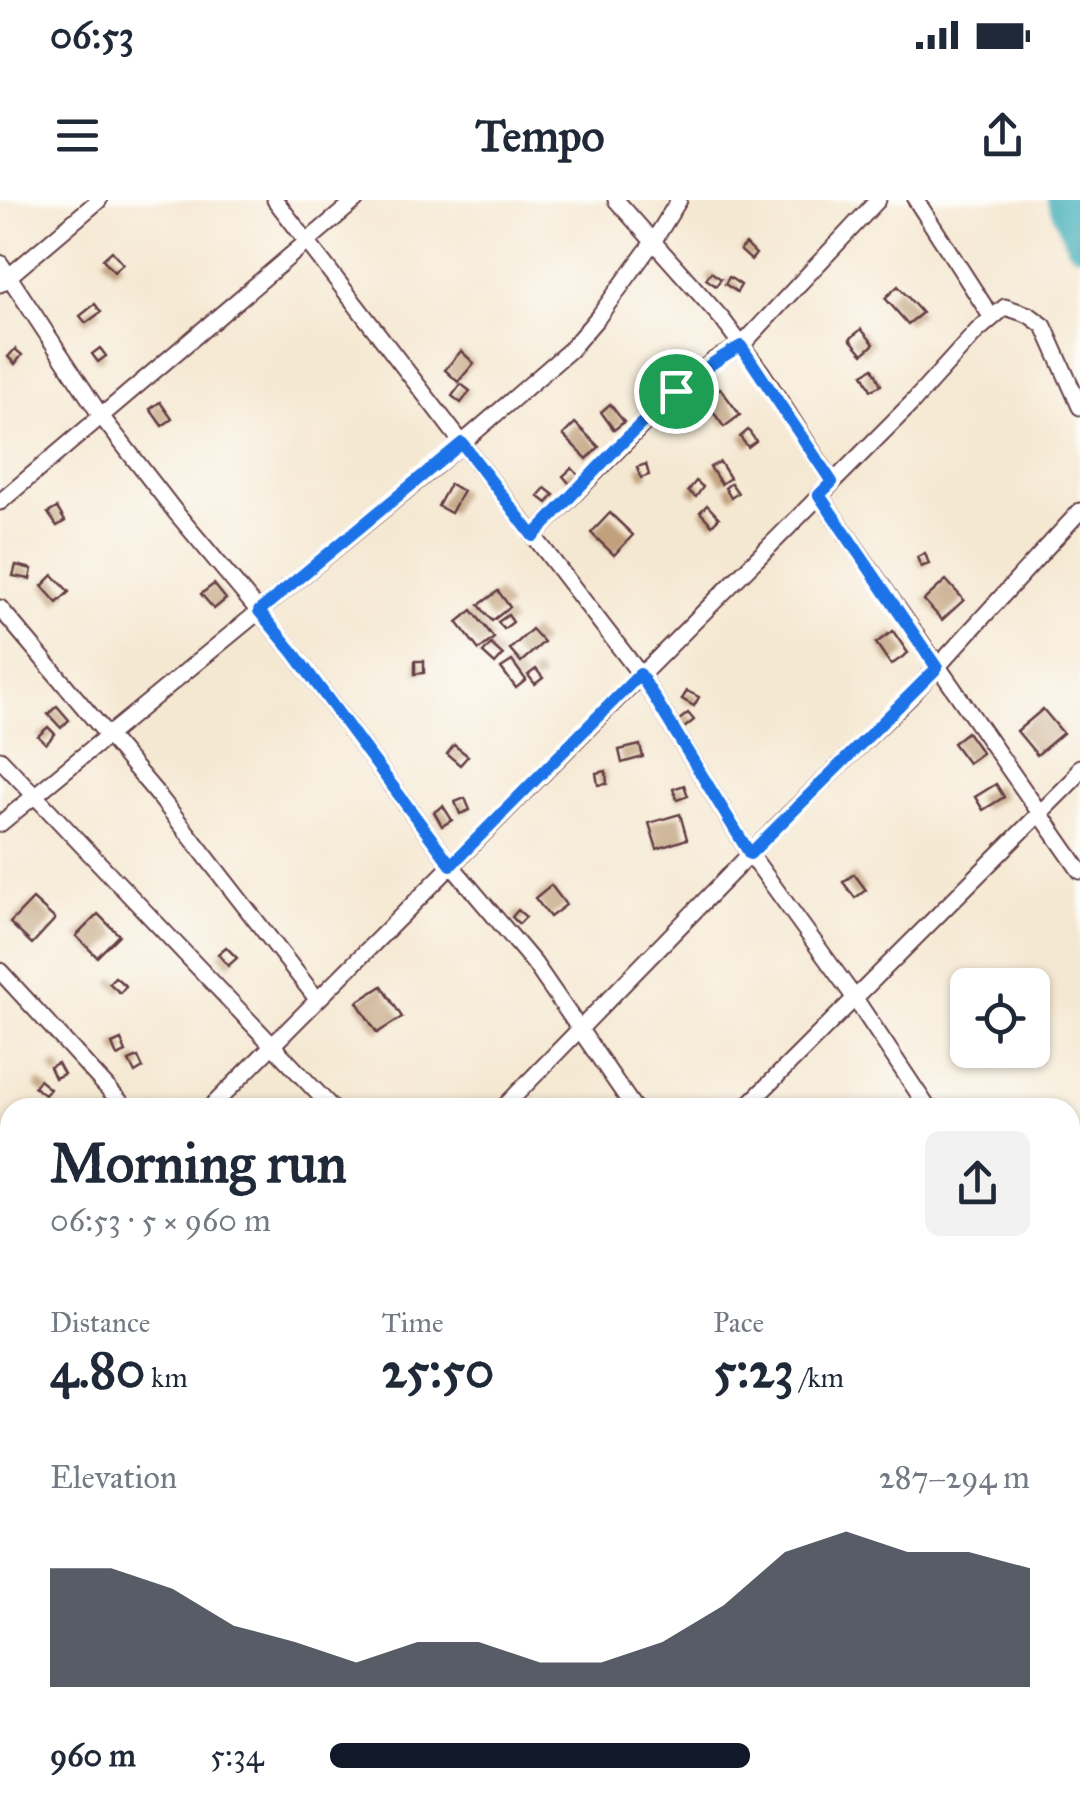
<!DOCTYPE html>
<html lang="en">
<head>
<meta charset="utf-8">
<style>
  :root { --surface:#fff; --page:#f2f2f3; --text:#1f2937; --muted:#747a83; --accent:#111827 }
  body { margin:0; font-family:"IM FELL Great Primer",serif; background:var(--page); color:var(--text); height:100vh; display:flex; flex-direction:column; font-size:38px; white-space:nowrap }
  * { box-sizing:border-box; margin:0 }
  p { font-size:32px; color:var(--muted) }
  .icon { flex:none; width:55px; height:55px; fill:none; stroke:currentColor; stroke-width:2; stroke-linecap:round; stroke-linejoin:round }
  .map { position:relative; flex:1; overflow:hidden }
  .drawer { position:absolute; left:0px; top:898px; width:1080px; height:718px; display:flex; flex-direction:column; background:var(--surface); border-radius:30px 30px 0 0; box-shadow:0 2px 8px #0004 }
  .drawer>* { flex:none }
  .buttons { position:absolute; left:950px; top:768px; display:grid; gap:20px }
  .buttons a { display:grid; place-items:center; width:100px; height:100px; border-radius:15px; background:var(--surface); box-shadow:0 2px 8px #0004; font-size:50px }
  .pin { position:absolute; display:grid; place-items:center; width:85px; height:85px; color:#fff; margin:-42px; border:5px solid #fff; border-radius:50%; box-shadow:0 2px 10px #0007 }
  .round { display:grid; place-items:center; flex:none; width:105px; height:105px; border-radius:15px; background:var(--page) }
  .summary { display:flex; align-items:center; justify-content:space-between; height:170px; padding:0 50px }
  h1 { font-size:55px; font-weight:700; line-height:75px }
  .metrics { display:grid; grid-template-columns:repeat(3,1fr); gap:15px; height:170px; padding:10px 50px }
  .metrics div { display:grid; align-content:center }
  .metrics b { font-size:50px; font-weight:700 }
  .metrics small { font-size:28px; font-weight:400 }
  .metrics p { font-size:28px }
  .chart { height:280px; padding:20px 50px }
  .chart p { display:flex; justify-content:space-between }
  .chart svg { width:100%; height:180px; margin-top:10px; fill:var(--accent); opacity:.7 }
  ul { padding:0 50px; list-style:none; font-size:32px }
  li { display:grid; grid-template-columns:160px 120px 1fr; align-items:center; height:75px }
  li i { height:25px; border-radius:12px; background:var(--accent) }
  .status { display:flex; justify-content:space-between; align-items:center; height:70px; padding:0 50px; background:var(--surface); direction:ltr }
  .status svg { height:28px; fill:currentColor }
  header { display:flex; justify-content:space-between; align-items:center; height:130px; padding:0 50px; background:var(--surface); font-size:45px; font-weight:700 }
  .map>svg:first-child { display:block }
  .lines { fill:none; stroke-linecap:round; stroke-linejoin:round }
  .river { stroke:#3bacb6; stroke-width:28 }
  .building { fill:#c1a17d }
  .minor-casing { stroke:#643d44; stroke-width:19 }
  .minor { stroke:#fff; stroke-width:15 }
  .route-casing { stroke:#fff; stroke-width:20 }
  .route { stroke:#1a73e8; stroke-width:12 }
</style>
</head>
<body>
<div class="status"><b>06:53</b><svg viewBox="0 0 49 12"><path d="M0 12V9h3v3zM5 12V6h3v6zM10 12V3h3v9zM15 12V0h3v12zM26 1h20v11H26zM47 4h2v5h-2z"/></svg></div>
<header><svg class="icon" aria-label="menu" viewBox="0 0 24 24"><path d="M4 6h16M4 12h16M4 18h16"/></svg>Tempo<svg class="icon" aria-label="share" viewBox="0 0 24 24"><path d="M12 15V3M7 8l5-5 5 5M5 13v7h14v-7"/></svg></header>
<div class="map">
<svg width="1080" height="1613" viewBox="0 0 1080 1613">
  <rect width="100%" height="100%" fill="#fdfcf7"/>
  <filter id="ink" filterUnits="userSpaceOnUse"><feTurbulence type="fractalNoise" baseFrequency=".01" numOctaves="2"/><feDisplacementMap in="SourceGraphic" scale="20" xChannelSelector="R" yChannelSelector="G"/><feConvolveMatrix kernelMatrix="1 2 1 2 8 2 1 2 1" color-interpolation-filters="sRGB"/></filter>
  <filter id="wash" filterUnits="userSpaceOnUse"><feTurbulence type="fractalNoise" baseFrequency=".0048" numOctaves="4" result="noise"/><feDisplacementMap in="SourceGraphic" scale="40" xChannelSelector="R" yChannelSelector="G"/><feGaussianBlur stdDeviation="2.25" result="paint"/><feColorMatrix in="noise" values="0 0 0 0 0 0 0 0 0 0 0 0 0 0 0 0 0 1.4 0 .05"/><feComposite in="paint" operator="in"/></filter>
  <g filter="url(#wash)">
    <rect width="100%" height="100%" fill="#f5e8d2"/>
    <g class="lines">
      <path class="river" d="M1061 0 1080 43"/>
    </g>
    <g id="blocks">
      <g class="building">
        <path d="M746 44 756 54 751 60 740 50Z"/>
        <path d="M112 51 123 64 114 72 103 59Z"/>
        <path d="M711 72 721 79 716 86 706 79Z"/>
        <path d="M729 77 741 85 737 92 725 84Z"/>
        <path d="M898 86 922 113 908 124 885 98Z"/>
        <path d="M95 104 101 112 86 123 80 116Z"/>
        <path d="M861 129 874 144 863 154 850 139Z"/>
        <path d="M100 148 106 156 98 162 92 154Z"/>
        <path d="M15 149 22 155 15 164 8 157Z"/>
        <path d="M461 151 474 163 458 182 445 170Z"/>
        <path d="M873 168 881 185 871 190 863 174Z"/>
        <path d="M461 184 470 191 461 203 452 196Z"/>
        <path d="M720 188 740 215 724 227 704 199Z"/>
        <path d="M160 202 172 219 162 226 150 209Z"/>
        <path d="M610 204 624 222 614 230 601 212Z"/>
        <path d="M575 223 599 247 587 259 563 235Z"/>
        <path d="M748 230 756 241 748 247 740 237Z"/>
        <path d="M720 262 730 278 721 284 710 267Z"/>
        <path d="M646 264 649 275 641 278 637 267Z"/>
        <path d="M572 268 579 276 570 284 563 276Z"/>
        <path d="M696 281 703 287 696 297 688 291Z"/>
        <path d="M731 283 738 293 731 298 725 288Z"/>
        <path d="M450 284 463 291 451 313 438 306Z"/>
        <path d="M545 288 554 295 547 303 538 296Z"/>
        <path d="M707 305 719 318 712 325 700 312Z"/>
        <path d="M57 308 65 321 57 326 48 313Z"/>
        <path d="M610 313 633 335 614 355 591 333Z"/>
        <path d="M925 353 929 364 921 367 917 357Z"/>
        <path d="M16 365 32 369 30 379 13 376Z"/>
        <path d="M53 375 69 392 57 403 42 386Z"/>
        <path d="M946 380 964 400 942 420 924 400Z"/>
        <path d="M214 384 226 399 214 409 201 394Z"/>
        <path d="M498 391 510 407 492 421 479 405Z"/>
        <path d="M472 410 494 438 479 450 457 422Z"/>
        <path d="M508 415 513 422 504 429 498 422Z"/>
        <path d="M532 429 544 442 521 462 510 449Z"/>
        <path d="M893 431 908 453 891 465 876 443Z"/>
        <path d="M491 444 503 455 495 464 483 453Z"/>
        <path d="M415 461H424V473L415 474Z"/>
        <path d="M512 461 526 480 516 488 501 468Z"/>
        <path d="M536 469 543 478 535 484 528 475Z"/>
        <path d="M687 491 699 497 694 506 682 499Z"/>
        <path d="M57 506 69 520 61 528 48 514Z"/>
        <path d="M1043 509 1063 533 1037 555 1017 531Z"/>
        <path d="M688 513 694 520 684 528 678 521Z"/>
        <path d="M48 527 55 534 46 544 38 536Z"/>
        <path d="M967 532 982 553 968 563 953 543Z"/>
        <path d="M454 545 468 556 460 565 447 554Z"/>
        <path d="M640 545 643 557 622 563 619 550Z"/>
        <path d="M606 571 607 584 598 585 596 573Z"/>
        <path d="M996 584 1004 597 983 610 975 597Z"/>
        <path d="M684 585 688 596 677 600 673 589Z"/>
        <path d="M465 598 470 610 460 614 455 602Z"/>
        <path d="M443 606 452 620 442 626 434 612Z"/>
        <path d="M680 614 687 639 657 649 649 623Z"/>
        <path d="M854 674 866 690 855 698 843 682Z"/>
        <path d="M551 685 566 705 550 717 535 698Z"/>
        <path d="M33 699 55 719 32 744 10 723Z"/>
        <path d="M518 710 526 717 519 724 512 717Z"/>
        <path d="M98 714 119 735 97 757 76 736Z"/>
        <path d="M226 747 237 758 228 766 218 754Z"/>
        <path d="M115 777 126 786 120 793 109 783Z"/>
        <path d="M382 786 402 817 377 833 357 802Z"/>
        <path d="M121 840 126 852 117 856 112 844Z"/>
        <path d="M138 857 143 868 135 873 129 861Z"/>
        <path d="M58 863 64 874 55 878 50 867Z"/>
        <path d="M39 880 50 889 45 895 34 887Z"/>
      </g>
    </g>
  </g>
  <g filter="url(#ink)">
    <use href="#blocks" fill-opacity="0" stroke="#643d44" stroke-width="2.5"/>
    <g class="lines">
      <defs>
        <g id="minor">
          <path d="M275 0 640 474 748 651 854 797 928 908"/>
          <path d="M616 0 722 119 762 173 832 282"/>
          <path d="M916 0 992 118"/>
          <path d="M0 63 101 216 177 314 293 452 451 665 534 763 634 908"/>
          <path d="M0 84 99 0"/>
          <path d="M819 295 1080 671"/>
          <path d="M0 302 356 0"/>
          <path d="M533 336 676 191 714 160 741 146 878 0"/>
          <path d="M0 408 158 595 317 799"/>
          <path d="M0 559 332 908"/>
          <path d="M0 624 431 270 570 150 599 116 653 42 679 0"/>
          <path d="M0 771 126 908"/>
          <path d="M210 908 911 204 977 131 1005 107 1029 115 1044 126 1080 207"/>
          <path d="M503 908 785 618 908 499 1080 311"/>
          <path d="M745 908 1073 580 1080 567"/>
          <path d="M1070 1032 1080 977"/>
          <path d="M0 1120 10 1109"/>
          <path d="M1070 1402 1080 1423"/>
          <path d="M0 1441 10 1430"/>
          <path d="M0 1491 10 1501"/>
          <path d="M471 1605 480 1613"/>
          <path d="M923 1605 924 1613"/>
          <path d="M1029 1605 1038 1613"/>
          <path d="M124 1613 132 1605"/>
          <path d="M313 1613 321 1605"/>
          <path d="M498 1613 506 1605"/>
          <path d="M681 1613 690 1605"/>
        </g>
      </defs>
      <use href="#minor" class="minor-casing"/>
      <use href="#minor" class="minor"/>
    </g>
  </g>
  <g class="lines" filter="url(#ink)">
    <defs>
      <path id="route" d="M741 146 832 282 819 295 937 468 750 654 640 474 451 665 293 452 259 411 462 243 533 336C593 275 667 185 741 146Z"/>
    </defs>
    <use href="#route" class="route-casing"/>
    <use href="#route" class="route"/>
  </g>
</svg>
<div class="buttons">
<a><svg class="icon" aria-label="locate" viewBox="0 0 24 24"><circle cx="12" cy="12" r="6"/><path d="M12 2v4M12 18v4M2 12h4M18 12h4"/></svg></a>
</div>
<div class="pin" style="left:676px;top:191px;background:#1e9e55"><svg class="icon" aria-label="arrive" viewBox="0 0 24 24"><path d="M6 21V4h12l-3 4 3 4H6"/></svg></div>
<section class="drawer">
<div class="summary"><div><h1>Morning run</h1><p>06:53 · 5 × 960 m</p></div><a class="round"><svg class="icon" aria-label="share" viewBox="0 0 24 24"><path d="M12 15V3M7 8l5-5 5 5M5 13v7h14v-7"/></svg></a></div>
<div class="metrics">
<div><p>Distance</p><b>4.80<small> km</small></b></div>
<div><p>Time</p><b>25:50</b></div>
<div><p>Pace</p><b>5:23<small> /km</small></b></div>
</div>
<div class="chart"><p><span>Elevation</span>287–294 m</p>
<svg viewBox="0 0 160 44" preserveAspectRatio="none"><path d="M0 44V15L10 15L20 20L30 29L40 33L50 38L60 33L70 33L80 38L90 38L100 33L110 24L120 11L130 6L140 11L150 11L160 15V44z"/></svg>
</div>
<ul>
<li><b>960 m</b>5:34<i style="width:60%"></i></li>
</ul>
</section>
</div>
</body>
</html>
